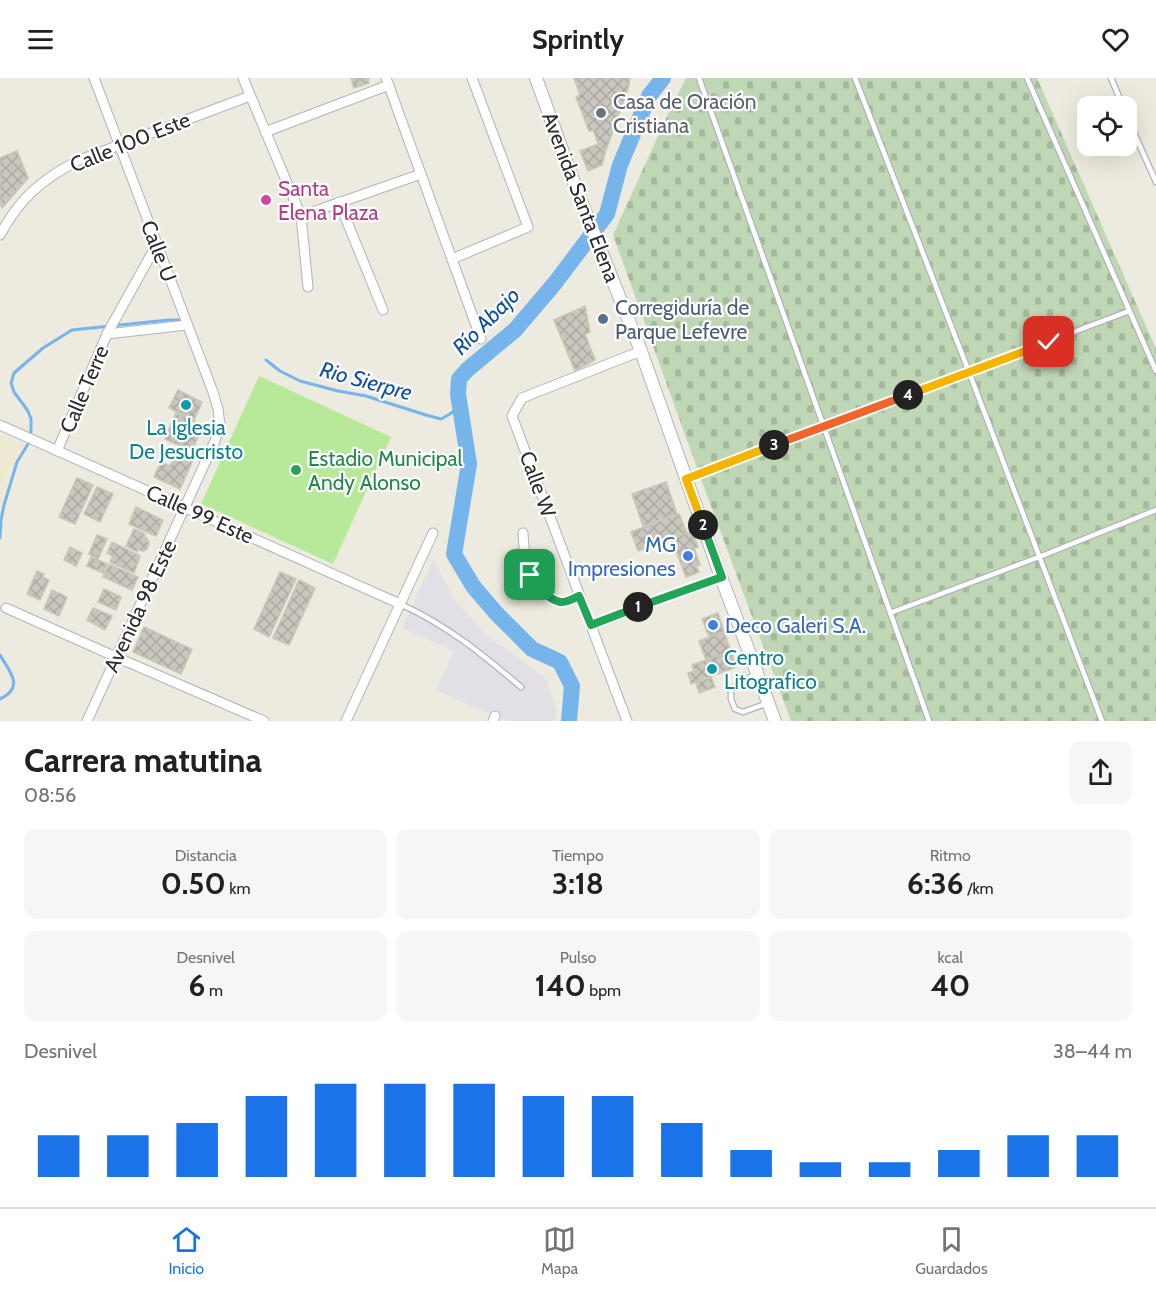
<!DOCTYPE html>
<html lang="es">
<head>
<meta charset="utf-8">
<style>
  :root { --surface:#fff; --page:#f6f6f6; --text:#202124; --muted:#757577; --line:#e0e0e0; --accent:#1a73e8 }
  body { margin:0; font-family:Cabin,sans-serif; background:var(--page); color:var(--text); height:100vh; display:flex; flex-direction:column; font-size:22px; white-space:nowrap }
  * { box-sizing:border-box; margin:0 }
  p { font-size:20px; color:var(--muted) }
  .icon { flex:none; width:33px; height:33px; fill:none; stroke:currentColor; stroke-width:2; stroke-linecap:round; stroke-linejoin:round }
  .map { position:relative; height:643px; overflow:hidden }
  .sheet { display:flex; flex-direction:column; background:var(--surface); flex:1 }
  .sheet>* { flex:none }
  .tools { position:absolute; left:1077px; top:18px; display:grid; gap:12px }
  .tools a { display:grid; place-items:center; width:60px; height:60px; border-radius:12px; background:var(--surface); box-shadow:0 6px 24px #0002; font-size:30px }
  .pin { position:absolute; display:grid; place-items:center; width:51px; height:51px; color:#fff; margin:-26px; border-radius:12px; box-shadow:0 3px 9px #0006 }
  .km { position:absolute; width:30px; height:30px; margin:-15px; border-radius:50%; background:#222; color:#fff; font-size:16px; line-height:30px; text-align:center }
  .round { display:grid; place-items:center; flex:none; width:63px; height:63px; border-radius:12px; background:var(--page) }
  .overview { display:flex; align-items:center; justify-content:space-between; height:102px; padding:0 24px }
  h1 { font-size:33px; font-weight:700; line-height:45px }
  .figures { display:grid; grid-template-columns:repeat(3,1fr); gap:9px; height:102px; padding:6px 24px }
  .figures div { display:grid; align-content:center; border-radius:12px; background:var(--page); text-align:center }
  .figures b { font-size:30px; font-weight:700 }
  .figures small { font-size:16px; font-weight:400 }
  .figures p { font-size:16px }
  .chart { height:168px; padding:12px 24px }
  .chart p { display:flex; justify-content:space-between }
  .chart svg { width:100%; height:108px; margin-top:6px; stroke:var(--accent); stroke-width:6 }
  header { display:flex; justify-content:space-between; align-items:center; height:78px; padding:0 24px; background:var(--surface); font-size:27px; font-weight:700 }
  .dock { display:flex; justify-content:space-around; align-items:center; height:84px; border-top:2px solid var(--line); background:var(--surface); font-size:16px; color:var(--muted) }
  .dock a { display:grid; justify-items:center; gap:3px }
  .dock .active { color:var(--accent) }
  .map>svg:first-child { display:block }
  .industrial { fill:#e2dfe6 }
  .education { fill:#eeeacf }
  .cemetery { fill:url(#cemetery-stones) }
  .pitch { fill:#b8e999 }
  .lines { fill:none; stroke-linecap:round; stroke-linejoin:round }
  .stream { stroke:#75b5ec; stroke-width:3 }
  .river { stroke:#75b5ec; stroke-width:16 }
  .building { fill:url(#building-cross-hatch); stroke:#c9c6b8; stroke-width:1.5 }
  .lane-casing { stroke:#b2b2bf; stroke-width:7 }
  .street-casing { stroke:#b2b2bf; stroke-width:11 }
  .secondary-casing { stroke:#b2b2bf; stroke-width:14 }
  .lane { stroke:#fff; stroke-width:4.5 }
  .street { stroke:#fff; stroke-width:9 }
  .secondary { stroke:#fff; stroke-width:12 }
  .split-1-casing { stroke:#fff; stroke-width:12 }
  .split-2-casing { stroke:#fff; stroke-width:12 }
  .split-3-casing { stroke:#fff; stroke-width:12 }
  .split-4-casing { stroke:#fff; stroke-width:12 }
  .split-5-casing { stroke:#fff; stroke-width:12 }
  .split-1 { stroke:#22a559; stroke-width:8 }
  .split-2 { stroke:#22a559; stroke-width:8 }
  .split-3 { stroke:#f5b400; stroke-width:8 }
  .split-4 { stroke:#f0652b; stroke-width:8 }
  .split-5 { stroke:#f5b400; stroke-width:8 }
  .worship-dot { fill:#6b7280; stroke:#fff; stroke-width:2 }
  .hotel-dot { fill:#d1479c; stroke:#fff; stroke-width:2 }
  .service-dot { fill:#5c6f8a; stroke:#fff; stroke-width:2 }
  .culture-dot { fill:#0f9aa8; stroke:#fff; stroke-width:2 }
  .leisure-dot { fill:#2e9e5b; stroke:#fff; stroke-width:2 }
  .shop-dot { fill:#3f7fe0; stroke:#fff; stroke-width:2 }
  .labels { text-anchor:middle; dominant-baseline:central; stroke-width:4.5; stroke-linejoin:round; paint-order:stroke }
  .worship-label { font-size:21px; fill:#5b616d; stroke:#fff; text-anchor:start }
  .street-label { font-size:21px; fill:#2c2c2c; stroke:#fff }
  .hotel-label { font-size:21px; fill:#b23c85; stroke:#fff; text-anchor:start }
  .service-label { font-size:21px; fill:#4e5e75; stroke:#fff; text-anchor:start }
  .culture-label { font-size:21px; fill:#0d838f; stroke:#fff }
  .leisure-label { font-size:21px; fill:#27864d; stroke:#fff; text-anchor:start }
  .shop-label { font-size:21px; fill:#366cbe; stroke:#fff; text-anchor:end }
  .water-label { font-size:22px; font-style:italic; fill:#10519c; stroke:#fff }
</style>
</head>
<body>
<header><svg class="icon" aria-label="menu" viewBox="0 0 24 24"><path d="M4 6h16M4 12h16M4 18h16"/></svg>Sprintly<svg class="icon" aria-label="heart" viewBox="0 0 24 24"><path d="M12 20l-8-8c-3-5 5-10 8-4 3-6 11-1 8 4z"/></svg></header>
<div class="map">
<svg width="1156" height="643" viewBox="0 0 1156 643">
  <defs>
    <pattern id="cemetery-stones" width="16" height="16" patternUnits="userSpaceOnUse" patternTransform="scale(1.5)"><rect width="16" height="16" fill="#c0d7b6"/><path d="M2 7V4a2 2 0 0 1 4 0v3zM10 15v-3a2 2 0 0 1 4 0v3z" fill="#a5b99d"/></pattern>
    <pattern id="building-cross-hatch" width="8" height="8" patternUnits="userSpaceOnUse" patternTransform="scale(1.5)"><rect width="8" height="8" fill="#c9c6be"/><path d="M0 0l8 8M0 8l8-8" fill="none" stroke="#adaaa3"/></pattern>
  </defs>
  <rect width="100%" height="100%" fill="#edeadf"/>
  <path class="industrial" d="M433 482 455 522 486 557 545 599 557 632 554 643H506L436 612 454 573 402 550Z"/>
  <path class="education" d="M0 357 23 368 8 392 0 431Z"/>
  <path class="cemetery" d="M686 0H1037L1156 271V643H791L702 404 613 157 669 34Z"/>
  <path class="pitch" d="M259 298 391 359 333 486 201 426Z"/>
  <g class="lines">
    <g class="stream">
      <path d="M266 282 280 293 300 303 338 313 366 318 426 337 441 341 450 336 460 328"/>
      <path d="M0 460 1 442 4 427 17 384 28 366 31 353V341L28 333 14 314 11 305 14 295 43 270 72 252 168 242H179"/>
      <path d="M0 577C10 594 25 609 0 621"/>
    </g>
    <path class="river" d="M569 643 572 608 560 584 532 571 496 535 473 508 454 476 469 386 458 316 459 301 467 292 515 252 555 205 607 136 620 87 649 18 663 0"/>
  </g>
  <g class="building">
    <path d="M351 0H370L368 1 369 5 354 10Z"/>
    <path d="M574 0H630L628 11 605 75 599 68 593 52 589 53 576 19 580 17Z"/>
    <path d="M599 66 605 75 602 87 588 93 580 73Z"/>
    <path d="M17 73 28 100 2 130 0 125V80Z"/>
    <path d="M585 228 590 254 585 256 595 282 575 293 554 242Z"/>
    <path d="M178 312 202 324 194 342 169 330Z"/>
    <path d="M176 335 203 347 192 373 165 361Z"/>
    <path d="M178 374 194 380 180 411 154 399 161 384 170 388Z"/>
    <path d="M77 400 93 407 75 446 59 439Z"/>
    <path d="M666 404 677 436 643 448 632 416Z"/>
    <path d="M97 409 113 416 100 444 84 436Z"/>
    <path d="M136 429 163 442 156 458 129 446Z"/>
    <path d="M679 436 687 455 638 473 631 454Z"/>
    <path d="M134 451 145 456 144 459 147 460 149 466 146 472 142 473 138 471 137 474 126 468Z"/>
    <path d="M692 453 698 469 694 470 700 487 696 488 699 494 686 499 671 461Z"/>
    <path d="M97 457 107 461 98 481 89 476Z"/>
    <path d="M112 464 140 478 134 495 110 484 113 478 107 475Z"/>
    <path d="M70 469 82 475 76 488 64 482Z"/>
    <path d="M91 479 107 486 103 495 87 488Z"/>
    <path d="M109 486 138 499 132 512 103 499Z"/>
    <path d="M37 493 44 496 42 499 49 502 40 522 27 516Z"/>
    <path d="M280 494 296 501 269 559 254 551Z"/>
    <path d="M299 502 315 510 289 567 273 560Z"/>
    <path d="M104 511 121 519 116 532 98 524Z"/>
    <path d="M52 512 67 519 59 538 44 531Z"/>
    <path d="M93 530 112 538 105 552 87 542Z"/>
    <path d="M718 535 724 554 709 559 702 541Z"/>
    <path d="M144 549 192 571 181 596 133 574Z"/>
    <path d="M724 554 731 573 706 582 699 563Z"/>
    <path d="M731 573 736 589 691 606 688 595 694 593 692 587Z"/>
    <path d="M711 599 715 609 699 615 696 605Z"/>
  </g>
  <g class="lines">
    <defs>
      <g id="lane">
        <path d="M699 0 929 643"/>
        <path d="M855 0 969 294 1102 643"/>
        <path d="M1027 0 1156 293"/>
        <path d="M1111 0 1123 28"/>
        <path d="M1126 37 1156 104"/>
        <path d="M686 401 1129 233"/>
        <path d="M400 526C447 547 482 576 521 609"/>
        <path d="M890 535 1039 479 1156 432"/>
        <path d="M755 596 731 611V621L735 631 743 634 768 625"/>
      </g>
      <g id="street">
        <path d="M243 0 301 138 308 209"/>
        <path d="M386 0 481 261"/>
        <path d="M265 54 389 7"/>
        <path d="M339 124 383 232"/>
        <path d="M301 138 421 96"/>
        <path d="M0 157C19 121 41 102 77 83L250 18"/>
        <path d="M452 181 528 149 472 0"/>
        <path d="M107 256 187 247"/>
        <path d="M0 347 400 526"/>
        <path d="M57 373 107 256 157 166"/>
        <path d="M523 455C524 478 527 504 549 517 552 520 557 524 561 524 567 524 574 520 579 518"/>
        <path d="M6 530 116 579 264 643"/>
        <path d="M591 547 721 499"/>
        <path d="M87 643 215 363 220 347 218 331 213 314 94 0"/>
        <path d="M346 643 433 455"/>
        <path d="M493 643 495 638"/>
        <path d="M627 643 512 338 522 320 641 273"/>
      </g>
      <path id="secondary" d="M536 0 577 113 641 273 721 499 775 643"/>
    </defs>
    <use href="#lane" class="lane-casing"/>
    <use href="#street" class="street-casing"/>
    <use href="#secondary" class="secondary-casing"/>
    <use href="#lane" class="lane"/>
    <use href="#street" class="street"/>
    <use href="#secondary" class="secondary"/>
  </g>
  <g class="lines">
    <defs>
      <path id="split-1" d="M530 497C537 507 547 521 560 524 566 525 574 520 579 518L591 547 638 529"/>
      <path id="split-2" d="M638 529 722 499 703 447"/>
      <path id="split-3" d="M703 447 686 401 774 367"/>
      <path id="split-4" d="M774 367 908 317"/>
      <path id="split-5" d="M908 317 1049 264"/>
    </defs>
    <use href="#split-1" class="split-1-casing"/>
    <use href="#split-2" class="split-2-casing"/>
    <use href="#split-3" class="split-3-casing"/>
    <use href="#split-4" class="split-4-casing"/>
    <use href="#split-5" class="split-5-casing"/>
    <use href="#split-1" class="split-1"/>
    <use href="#split-2" class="split-2"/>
    <use href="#split-3" class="split-3"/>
    <use href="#split-4" class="split-4"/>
    <use href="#split-5" class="split-5"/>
  </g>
  <circle class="worship-dot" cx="601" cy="35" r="6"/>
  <circle class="hotel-dot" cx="266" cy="122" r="6"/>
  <circle class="service-dot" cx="603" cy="241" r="6"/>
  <g class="culture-dot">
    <circle cx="186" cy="327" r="6"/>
    <circle cx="712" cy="591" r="6"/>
  </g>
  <circle class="leisure-dot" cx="296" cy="392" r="6"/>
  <g class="shop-dot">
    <circle cx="688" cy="478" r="6"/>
    <circle cx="713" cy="547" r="6"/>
  </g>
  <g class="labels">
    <g class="worship-label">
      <text x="613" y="23">Casa de Oración<tspan x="613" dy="24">Cristiana</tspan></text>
    </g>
    <g class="street-label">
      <text transform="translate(130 64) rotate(-22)">Calle 100 Este</text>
      <text transform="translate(581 119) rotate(69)">Avenida Santa Elena</text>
      <text transform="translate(159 173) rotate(69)">Calle U</text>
      <text transform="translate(84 311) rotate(-67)">Calle Terre</text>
      <text transform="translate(538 406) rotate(70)">Calle W</text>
      <text transform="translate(200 436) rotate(24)">Calle 99 Este</text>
      <text transform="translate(140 528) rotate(-65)">Avenida 98 Este</text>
    </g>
    <g class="hotel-label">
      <text x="278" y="110">Santa<tspan x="278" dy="24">Elena Plaza</tspan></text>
    </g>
    <g class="service-label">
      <text x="615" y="229">Corregiduría de<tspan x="615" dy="24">Parque Lefevre</tspan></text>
    </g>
    <g class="culture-label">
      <text x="186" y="349">La Iglesia<tspan x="186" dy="24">De Jesucristo</tspan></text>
      <text x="724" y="579" text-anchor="start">Centro<tspan x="724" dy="24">Litografico</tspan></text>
    </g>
    <g class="leisure-label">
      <text x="308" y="380">Estadio Municipal<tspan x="308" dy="24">Andy Alonso</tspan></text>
    </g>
    <g class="shop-label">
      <text x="676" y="466">MG<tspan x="676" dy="24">Impresiones</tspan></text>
      <text x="725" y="547" text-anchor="start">Deco Galeri S.A.</text>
    </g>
    <g class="water-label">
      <text transform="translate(486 243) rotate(-45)">Río Abajo</text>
      <text transform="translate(366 303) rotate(15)">Rio Sierpre</text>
    </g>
  </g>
</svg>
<div class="tools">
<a><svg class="icon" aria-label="locate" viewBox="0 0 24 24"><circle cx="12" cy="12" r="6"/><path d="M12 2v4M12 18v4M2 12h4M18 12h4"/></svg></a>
</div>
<div class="pin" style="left:530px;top:497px;background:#1e9e55"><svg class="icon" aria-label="arrive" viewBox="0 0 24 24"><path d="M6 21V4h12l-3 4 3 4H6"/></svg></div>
<div class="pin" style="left:1049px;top:264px;background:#d93025"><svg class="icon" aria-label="check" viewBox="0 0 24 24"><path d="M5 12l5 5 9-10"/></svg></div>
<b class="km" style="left:638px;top:529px">1</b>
<b class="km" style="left:703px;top:447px">2</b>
<b class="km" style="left:774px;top:367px">3</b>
<b class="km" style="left:908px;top:317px">4</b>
</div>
<section class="sheet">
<div class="overview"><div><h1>Carrera matutina</h1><p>08:56</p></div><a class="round"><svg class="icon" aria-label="share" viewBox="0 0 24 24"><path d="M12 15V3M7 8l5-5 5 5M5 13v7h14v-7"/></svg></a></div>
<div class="figures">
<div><p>Distancia</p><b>0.50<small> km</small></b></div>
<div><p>Tiempo</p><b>3:18</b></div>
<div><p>Ritmo</p><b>6:36<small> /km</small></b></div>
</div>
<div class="figures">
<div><p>Desnivel</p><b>6<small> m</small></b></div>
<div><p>Pulso</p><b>140<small> bpm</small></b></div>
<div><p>kcal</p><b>40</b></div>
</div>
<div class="chart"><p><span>Desnivel</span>38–44 m</p>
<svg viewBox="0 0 160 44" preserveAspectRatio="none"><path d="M5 44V27M15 44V27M25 44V22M35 44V11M45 44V6M55 44V6M65 44V6M75 44V11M85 44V11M95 44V22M105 44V33M115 44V38M125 44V38M135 44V33M145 44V27M155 44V27"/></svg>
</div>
</section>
<nav class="dock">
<a class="active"><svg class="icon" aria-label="home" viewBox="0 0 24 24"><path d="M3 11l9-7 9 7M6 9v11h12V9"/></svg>Inicio</a>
<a><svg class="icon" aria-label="map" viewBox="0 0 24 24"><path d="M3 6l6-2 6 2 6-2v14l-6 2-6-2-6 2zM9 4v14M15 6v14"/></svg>Mapa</a>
<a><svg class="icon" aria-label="saved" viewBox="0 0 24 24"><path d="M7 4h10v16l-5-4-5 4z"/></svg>Guardados</a>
</nav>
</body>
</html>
